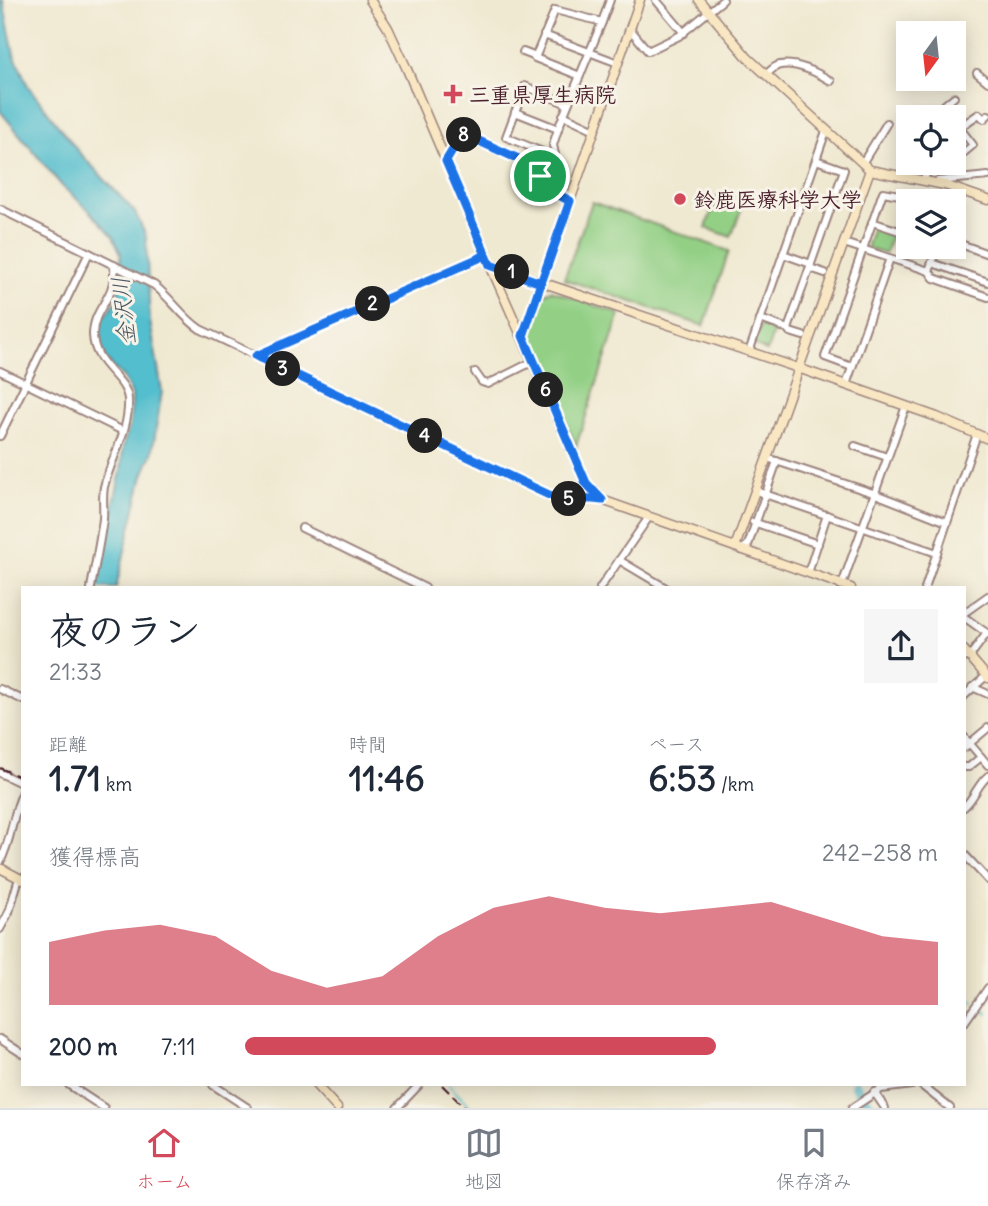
<!DOCTYPE html>
<html lang="ja">
<head>
<meta charset="utf-8">
<style>
  :root { --surface:#fff; --page:#f6f6f7; --text:#1f2937; --muted:#747a83; --line:#e0e1e3; --accent:#d1495b }
  body { margin:0; font-family:Delius,"Klee One",sans-serif; background:var(--page); color:var(--text); height:100vh; display:flex; flex-direction:column; font-size:26px; white-space:nowrap }
  * { box-sizing:border-box; margin:0 }
  p { font-size:23px; color:var(--muted) }
  .icon { flex:none; width:38px; height:38px; fill:none; stroke:currentColor; stroke-width:2; stroke-linecap:round; stroke-linejoin:round }
  .map { position:relative; flex:1; overflow:hidden }
  .sheet { position:absolute; left:21px; top:586px; width:945px; height:500px; display:flex; flex-direction:column; background:var(--surface); border-radius:0px; box-shadow:0 4px 18px #0003 }
  .sheet>* { flex:none }
  .needle { width:46px; rotate:195deg }
  .buttons { position:absolute; left:896px; top:21px; display:grid; gap:14px }
  .buttons a { display:grid; place-items:center; width:70px; height:70px; border-radius:0px; background:var(--surface); box-shadow:0 4px 18px #0003; font-size:35px }
  .pin { position:absolute; display:grid; place-items:center; width:60px; height:60px; color:#fff; margin:-30px; border:4px solid #fff; border-radius:50%; box-shadow:0 2px 7px #0007 }
  .km { position:absolute; width:35px; height:35px; margin:-18px; border-radius:50%; background:#222; color:#fff; font-size:19px; line-height:35px; text-align:center }
  .round { display:grid; place-items:center; flex:none; width:74px; height:74px; border-radius:0px; background:var(--page) }
  .overview { display:flex; align-items:center; justify-content:space-between; height:119px; padding:0 28px }
  h1 { font-size:38px; font-weight:800; line-height:52px }
  .figures { display:grid; grid-template-columns:repeat(3,1fr); gap:10px; height:119px; padding:7px 28px }
  .figures div { display:grid; align-content:center }
  .figures b { font-size:35px; font-weight:800 }
  .figures small { font-size:19px; font-weight:400 }
  .figures p { font-size:19px }
  .chart { height:196px; padding:14px 28px }
  .chart p { display:flex; justify-content:space-between }
  .chart svg { width:100%; height:126px; margin-top:7px; fill:var(--accent); opacity:.7 }
  ul { padding:0 28px; list-style:none; font-size:23px }
  li { display:grid; grid-template-columns:112px 84px 1fr; align-items:center; height:52px }
  li i { height:18px; border-radius:9px; background:var(--accent) }
  .menu { display:flex; justify-content:space-around; align-items:center; height:98px; border-top:2px solid var(--line); background:var(--surface); font-size:19px; color:var(--muted) }
  .menu a { display:grid; justify-items:center; gap:4px }
  .menu .on { color:var(--accent) }
  .map>svg:first-child { display:block }
  .green { fill:#93d085; stroke:#6e7858; stroke-width:2 }
  .water { fill:#52becd; stroke:#4e6e7c; stroke-width:2 }
  .lines { fill:none; stroke-linecap:round; stroke-linejoin:round }
  .stream { stroke:#52becd; stroke-width:2 }
  .river { stroke:#52becd; stroke-width:10 }
  .street-casing { stroke:#9d847e; stroke-width:10 }
  .secondary-casing { stroke:#9d847e; stroke-width:11 }
  .street { stroke:#fff; stroke-width:6 }
  .secondary { stroke:#f9e7c3; stroke-width:8 }
  .rail { stroke:#4a1f2b; stroke-width:2; stroke-dasharray:10 5; stroke-linecap:butt }
  .route-casing { stroke:#fff; stroke-width:14 }
  .route { stroke:#1a73e8; stroke-width:9 }
  .poi-dot { fill:#d1495b; stroke:#f7f3e8; stroke-width:2.5 }
  .labels { text-anchor:middle; dominant-baseline:central; stroke-width:6; stroke-linejoin:round; paint-order:stroke }
  .poi-label { font-size:21px; font-weight:bold; fill:#4a1f2b; stroke:#f7f3e8; text-anchor:start }
  .water-label { font-size:23px; font-style:italic; fill:#4d5764; stroke:#f7f3e8 }
</style>
</head>
<body>
<div class="map">
<svg width="988" height="1108" viewBox="0 0 988 1108">
  <rect width="100%" height="100%" fill="#f7f3e8"/>
  <filter id="ink" filterUnits="userSpaceOnUse"><feTurbulence type="fractalNoise" baseFrequency=".0143" numOctaves="2"/><feDisplacementMap in="SourceGraphic" scale="14" xChannelSelector="R" yChannelSelector="G"/><feConvolveMatrix kernelMatrix="1 2 1 2 8 2 1 2 1" color-interpolation-filters="sRGB"/></filter>
  <filter id="wash" filterUnits="userSpaceOnUse"><feTurbulence type="fractalNoise" baseFrequency=".00686" numOctaves="4" result="noise"/><feDisplacementMap in="SourceGraphic" scale="28" xChannelSelector="R" yChannelSelector="G"/><feGaussianBlur stdDeviation="1.57" result="paint"/><feColorMatrix in="noise" values="0 0 0 0 0 0 0 0 0 0 0 0 0 0 0 0 0 1.4 0 .05"/><feComposite in="paint" operator="in"/></filter>
  <g filter="url(#wash)">
    <rect width="100%" height="100%" fill="#f0e9d1"/>
    <g class="green">
      <path d="M716 198 742 207 731 237 706 228Z"/>
      <path d="M592 202 729 251 704 326 564 279Z"/>
      <path d="M875 226 893 231 885 254 868 248 867 245 873 227Z"/>
      <path d="M551 290 620 314 576 446 528 335 541 295Z"/>
      <path d="M765 323 775 327 767 351 754 345 761 324Z"/>
    </g>
    <path class="water" d="M0 0H3L14 54 28 86 79 152 135 212 146 236 150 321 162 391 152 454 143 475 116 588H95L121 471 123 447 130 424 132 400V395L123 377 108 362 102 353 99 337 100 320 119 299 118 287 121 254 113 236 88 209 62 186 0 111Z"/>
    <g class="lines">
      <g class="stream">
        <path d="M964 996 973 1003"/>
        <path d="M978 1006 988 1014"/>
        <path d="M449 1085 471 1108"/>
      </g>
      <path class="river" d="M855 1085 872 1108"/>
    </g>
  </g>
  <g filter="url(#ink)">
    <g class="lines">
      <defs>
        <g id="street">
          <path d="M656 0 684 33"/>
          <path d="M630 29 648 51 679 36 723 0"/>
          <path d="M544 35 618 63"/>
          <path d="M523 52 536 57"/>
          <path d="M977 73 988 82"/>
          <path d="M766 75C770 71 774 66 780 65 796 62 818 73 831 81"/>
          <path d="M580 76 535 58 555 10 602 22 610 0"/>
          <path d="M515 112 558 129"/>
          <path d="M563 115 595 130"/>
          <path d="M930 117 954 97"/>
          <path d="M959 127 973 145 961 155"/>
          <path d="M954 131 979 114 984 119 988 115"/>
          <path d="M552 159 540 151 506 137 525 86 567 104"/>
          <path d="M446 161 462 135H466L523 161 559 195 570 201"/>
          <path d="M863 162 887 123"/>
          <path d="M540 175 555 154 553 145 558 129 602 22"/>
          <path d="M923 181 931 163"/>
          <path d="M938 181 988 176"/>
          <path d="M953 201 957 190"/>
          <path d="M0 209 154 285C171 298 182 317 200 329L549 495C567 501 584 497 602 500"/>
          <path d="M872 222 908 234"/>
          <path d="M955 242 988 254"/>
          <path d="M844 243 929 271 937 247"/>
          <path d="M783 254 811 264"/>
          <path d="M932 263 988 282"/>
          <path d="M810 268 825 273"/>
          <path d="M929 271 934 278 988 297"/>
          <path d="M760 319 788 329 844 170 816 160"/>
          <path d="M788 329 790 332 803 336"/>
          <path d="M749 352 826 131"/>
          <path d="M256 356 486 255"/>
          <path d="M852 367 825 357 883 192 932 201"/>
          <path d="M0 371 123 431"/>
          <path d="M475 372 482 382 488 384 534 361"/>
          <path d="M846 385 890 258"/>
          <path d="M0 436 89 253"/>
          <path d="M855 446 887 457"/>
          <path d="M767 458 873 493 947 522"/>
          <path d="M756 491 937 553"/>
          <path d="M753 522 818 544"/>
          <path d="M302 528 425 588"/>
          <path d="M741 550 748 545 777 461"/>
          <path d="M619 560 666 588"/>
          <path d="M808 573 827 515"/>
          <path d="M842 585 906 406"/>
          <path d="M91 588C95 565 100 542 103 519 104 508 102 498 104 487 111 458 130 430 128 399 126 377 94 366 93 335 93 306 117 300 114 265"/>
          <path d="M600 588 649 517"/>
          <path d="M925 588 977 434"/>
          <path d="M964 613 988 596"/>
          <path d="M964 617 988 634"/>
          <path d="M964 658 970 656 987 633"/>
          <path d="M972 687 988 694"/>
          <path d="M0 689 23 700"/>
          <path d="M964 696 986 676"/>
          <path d="M964 737 988 765"/>
          <path d="M964 748 988 728"/>
          <path d="M964 767H969L981 757"/>
          <path d="M0 773 23 784"/>
          <path d="M964 807C975 797 977 785 988 776"/>
          <path d="M964 854 988 880"/>
          <path d="M0 862C12 840 12 814 23 792"/>
          <path d="M0 929 9 912 19 878"/>
          <path d="M964 1023 988 988"/>
          <path d="M0 1039 23 1054"/>
          <path d="M69 1085 104 1108"/>
          <path d="M213 1085 248 1108"/>
          <path d="M921 1085 950 1108"/>
          <path d="M874 1092 885 1108"/>
          <path d="M397 1108 419 1085"/>
          <path d="M852 1108 881 1089 912 1085"/>
        </g>
        <g id="secondary">
          <path d="M370 0 388 28 406 67 490 265 586 483 602 500 851 588"/>
          <path d="M699 0 748 58 870 170 945 185 988 200"/>
          <path d="M490 265 798 368 937 417 988 439"/>
          <path d="M523 336 640 0"/>
          <path d="M735 547 870 170"/>
          <path d="M964 650 988 678"/>
          <path d="M0 868 23 880"/>
          <path d="M316 1085 337 1108"/>
        </g>
      </defs>
      <use href="#street" class="street-casing"/>
      <use href="#secondary" class="secondary-casing"/>
      <use href="#street" class="street"/>
      <use href="#secondary" class="secondary"/>
      <g class="rail">
        <path d="M0 768 23 778"/>
        <path d="M442 1085 465 1108"/>
      </g>
    </g>
  </g>
  <g class="lines" filter="url(#ink)">
    <defs>
      <path id="route" d="M540 176 559 195 570 201 541 283 490 265 486 255 256 356 549 495C567 501 584 497 602 500L586 483 523 336 541 283 490 265 486 255 446 161 462 135H466L523 161 540 176"/>
    </defs>
    <use href="#route" class="route-casing"/>
    <use href="#route" class="route"/>
  </g>
  <g class="poi-dot">
    <path d="M449.5 83.5h7v7h7v7h-7v7h-7v-7h-7v-7h7z"/>
    <circle cx="680" cy="199" r="7"/>
  </g>
  <g class="labels">
    <g class="poi-label">
      <text x="469" y="94">三重県厚生病院</text>
      <text x="694" y="199">鈴鹿医療科学大学</text>
    </g>
    <g class="water-label">
      <text transform="translate(123 311) rotate(-96)">金沢川</text>
    </g>
  </g>
</svg>
<div class="buttons">
<a><svg class="needle" viewBox="-14 -14 28 28"><path d="M0-13l5 13h-10z" fill="#e53935"/><path d="M0 13l5-13h-10z" fill="#747a83"/></svg></a>
<a><svg class="icon" aria-label="locate" viewBox="0 0 24 24"><circle cx="12" cy="12" r="6"/><path d="M12 2v4M12 18v4M2 12h4M18 12h4"/></svg></a>
<a><svg class="icon" aria-label="layers" viewBox="0 0 24 24"><path d="M12 4l9 5-9 5-9-5zM3 14l9 5 9-5"/></svg></a>
</div>
<div class="pin" style="left:540px;top:176px;background:#1e9e55"><svg class="icon" aria-label="arrive" viewBox="0 0 24 24"><path d="M6 21V4h12l-3 4 3 4H6"/></svg></div>
<b class="km" style="left:512px;top:272px">1</b>
<b class="km" style="left:373px;top:304px">2</b>
<b class="km" style="left:283px;top:369px">3</b>
<b class="km" style="left:425px;top:436px">4</b>
<b class="km" style="left:569px;top:499px">5</b>
<b class="km" style="left:546px;top:390px">6</b>
<b class="km" style="left:464px;top:135px">8</b>
<section class="sheet">
<div class="overview"><div><h1>夜のラン</h1><p>21:33</p></div><a class="round"><svg class="icon" aria-label="share" viewBox="0 0 24 24"><path d="M12 15V3M7 8l5-5 5 5M5 13v7h14v-7"/></svg></a></div>
<div class="figures">
<div><p>距離</p><b>1.71<small> km</small></b></div>
<div><p>時間</p><b>11:46</b></div>
<div><p>ペース</p><b>6:53<small> /km</small></b></div>
</div>
<div class="chart"><p><span>獲得標高</span>242–258 m</p>
<svg viewBox="0 0 160 44" preserveAspectRatio="none"><path d="M0 44V22L10 18L20 16L30 20L40 32L50 38L60 34L70 20L80 10L90 6L100 10L110 12L120 10L130 8L140 14L150 20L160 22V44z"/></svg>
</div>
<ul>
<li><b>200 m</b>7:11<i style="width:68%"></i></li>
</ul>
</section>
</div>
<nav class="menu">
<a class="on"><svg class="icon" aria-label="home" viewBox="0 0 24 24"><path d="M3 11l9-7 9 7M6 9v11h12V9"/></svg>ホーム</a>
<a><svg class="icon" aria-label="map" viewBox="0 0 24 24"><path d="M3 6l6-2 6 2 6-2v14l-6 2-6-2-6 2zM9 4v14M15 6v14"/></svg>地図</a>
<a><svg class="icon" aria-label="saved" viewBox="0 0 24 24"><path d="M7 4h10v16l-5-4-5 4z"/></svg>保存済み</a>
</nav>
</body>
</html>
